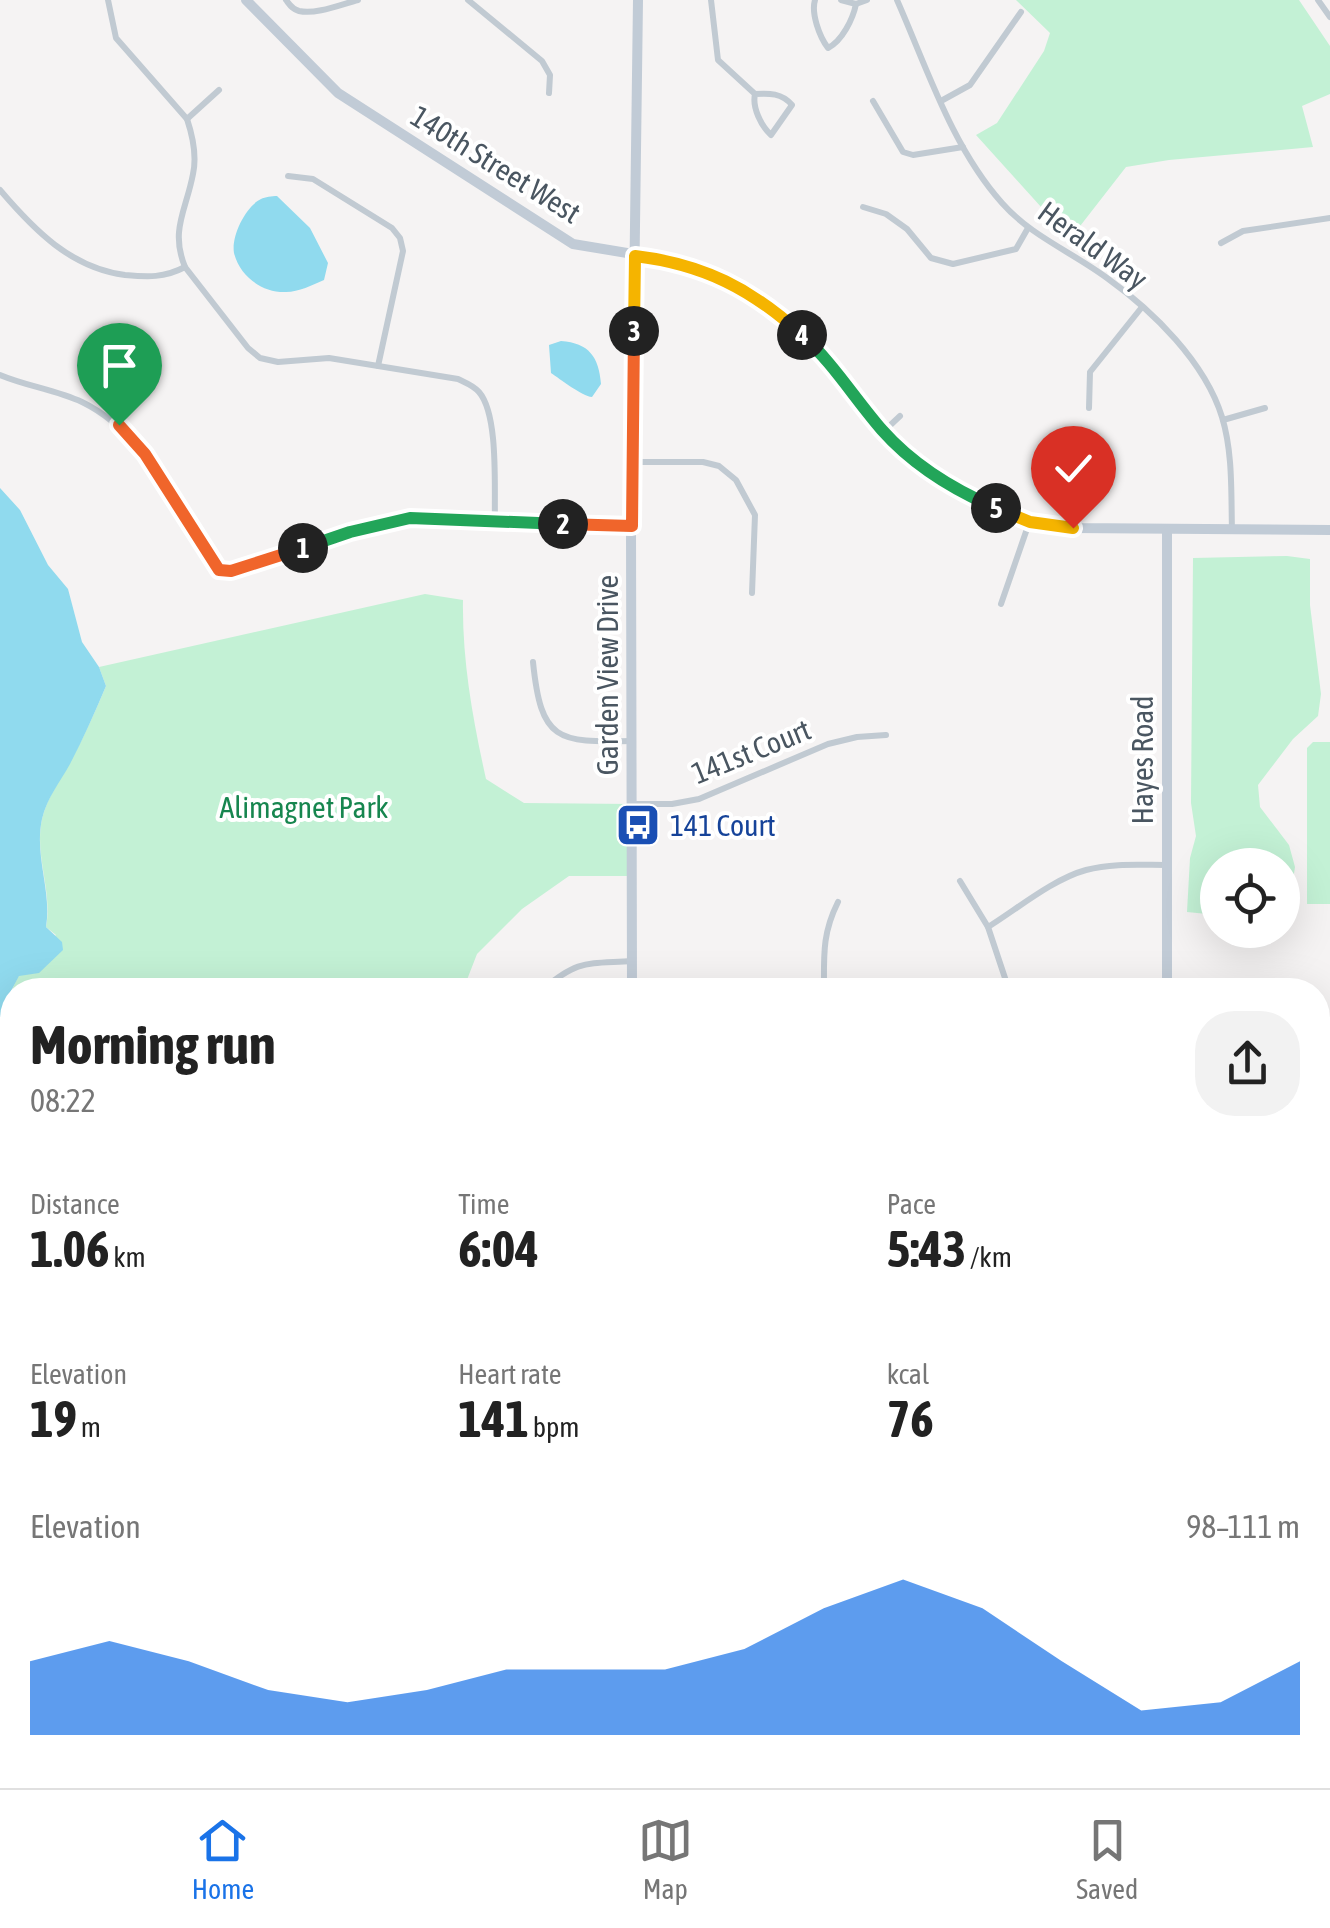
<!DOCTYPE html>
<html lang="en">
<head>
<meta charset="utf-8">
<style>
  :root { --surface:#fff; --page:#f2f2f2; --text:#222; --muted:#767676; --line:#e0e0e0; --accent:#1a73e8 }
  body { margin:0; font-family:"Asap Condensed",sans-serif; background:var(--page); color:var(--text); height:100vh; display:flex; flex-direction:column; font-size:38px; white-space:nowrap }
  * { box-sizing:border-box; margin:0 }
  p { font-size:32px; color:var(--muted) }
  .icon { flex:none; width:55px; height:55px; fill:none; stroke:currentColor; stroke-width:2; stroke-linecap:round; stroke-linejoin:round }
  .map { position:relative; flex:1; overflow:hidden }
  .side { position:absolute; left:0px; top:978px; width:1330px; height:812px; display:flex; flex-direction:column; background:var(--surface); border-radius:40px 40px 0 0; box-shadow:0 10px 40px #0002 }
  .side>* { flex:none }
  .tools { position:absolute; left:1200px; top:848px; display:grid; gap:20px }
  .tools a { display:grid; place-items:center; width:100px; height:100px; border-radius:50%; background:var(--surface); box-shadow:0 10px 40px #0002; font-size:50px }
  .pin { position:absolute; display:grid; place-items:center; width:85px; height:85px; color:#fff; margin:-102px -42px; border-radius:50% 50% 50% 0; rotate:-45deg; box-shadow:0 0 10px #0007 }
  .pin .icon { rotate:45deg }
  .km { position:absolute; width:50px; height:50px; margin:-25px; border-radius:50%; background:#222; color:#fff; font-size:28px; line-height:50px; text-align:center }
  .round { display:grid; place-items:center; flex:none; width:105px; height:105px; border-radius:40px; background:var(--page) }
  .headline { display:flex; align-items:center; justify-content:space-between; height:170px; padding:0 30px }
  h1 { font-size:55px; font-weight:700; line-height:75px }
  .figures { display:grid; grid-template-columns:repeat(3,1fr); gap:15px; height:170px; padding:10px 30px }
  .figures div { display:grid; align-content:center }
  .figures b { font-size:50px; font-weight:700 }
  .figures small { font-size:28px; font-weight:400 }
  .figures p { font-size:28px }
  .chart { height:280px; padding:20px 30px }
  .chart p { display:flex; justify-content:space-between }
  .chart svg { width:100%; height:180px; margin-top:10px; fill:var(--accent); opacity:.7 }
  .menu { display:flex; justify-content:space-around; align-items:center; height:140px; border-top:2px solid var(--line); background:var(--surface); font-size:28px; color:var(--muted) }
  .menu a { display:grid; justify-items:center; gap:5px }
  .menu .selected { color:var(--accent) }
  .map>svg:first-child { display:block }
  .green { fill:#c3f1d5 }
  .water { fill:#90daee }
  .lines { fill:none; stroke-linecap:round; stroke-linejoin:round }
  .street { stroke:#c1cad2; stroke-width:6 }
  .secondary { stroke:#c1cbd6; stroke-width:10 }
  .split-1-casing { stroke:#fff; stroke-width:20 }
  .split-2-casing { stroke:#fff; stroke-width:20 }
  .split-3-casing { stroke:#fff; stroke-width:20 }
  .split-4-casing { stroke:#fff; stroke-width:20 }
  .split-5-casing { stroke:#fff; stroke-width:20 }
  .split-6-casing { stroke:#fff; stroke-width:20 }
  .split-1 { stroke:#f0652b; stroke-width:12 }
  .split-2 { stroke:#22a559; stroke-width:12 }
  .split-3 { stroke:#f0652b; stroke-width:12 }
  .split-4 { stroke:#f5b400; stroke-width:12 }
  .split-5 { stroke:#22a559; stroke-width:12 }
  .split-6 { stroke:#f5b400; stroke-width:12 }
  .labels { text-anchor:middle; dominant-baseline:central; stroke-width:8; stroke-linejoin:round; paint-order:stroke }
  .street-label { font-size:30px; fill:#4a5661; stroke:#fff }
  .park-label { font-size:30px; fill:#17864f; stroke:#fff }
  .transit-label { font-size:30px; fill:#164399; stroke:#fff; text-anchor:start }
</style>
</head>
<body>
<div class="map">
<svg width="1330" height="1788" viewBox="0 0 1330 1788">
  <rect width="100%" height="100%" fill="#f5f3f3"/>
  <g class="green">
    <path d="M1016 0H1299L1330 46V94L1302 106 1313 147 1169 160 1126 167 1070 239 976 135 997 123 1044 51 1050 33Z"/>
    <path d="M1287 556 1310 559V605L1321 694 1318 716 1293 739 1258 785 1260 807 1289 845 1295 867 1288 912 1283 918 1282 865H1218L1217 915 1187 912 1190 858 1196 836 1191 803 1193 558Z"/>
    <path d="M425 594 463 600C462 661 473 720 486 779L524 803 632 804V876H569L522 909 477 954 463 990H12V1006C6 978 38 955 56 935L46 927C53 891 34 856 42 819 47 798 59 782 69 764 83 739 95 712 106 686L99 667Z"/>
    <path d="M1313 742H1330V904H1307V748Z"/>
    <path d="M12 1025V1595H0V1040Z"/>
    <path d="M1318 1415H1325L1330 1420V1536L1318 1550Z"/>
  </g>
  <g class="water">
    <path d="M277 196 310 228 328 263 324 280C312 285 299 292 286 292 263 293 240 277 234 253 231 236 246 206 261 199 265 197 272 196 277 196Z"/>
    <path d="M561 341C589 343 599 357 601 384L592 397C582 396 560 379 551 373L549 345Z"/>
    <path d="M0 488 20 510 48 565 68 589 82 642 99 667 106 686C95 712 83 739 70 764 60 782 47 798 42 819 34 856 52 891 46 927L62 942 63 950 39 973 19 976 11 991 12 1025 0 1040Z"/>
  </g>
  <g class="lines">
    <g class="street">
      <path d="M108 0 116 38 187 119C193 137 197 156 193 174 186 211 170 230 185 267L248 348 260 358 278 362 329 358 458 379C466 383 473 385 479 392 499 415 494 489 495 521"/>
      <path d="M286 0C290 5 292 9 299 11 316 15 342 4 358 0"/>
      <path d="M468 0 542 61 550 75 549 93"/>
      <path d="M711 0 718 60 755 94C752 107 761 126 771 135L792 105C782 93 769 93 755 94"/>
      <path d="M815 0C811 13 819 36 828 48 842 41 853 19 856 4"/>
      <path d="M841 0 856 4 867 0"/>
      <path d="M897 0C927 68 952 147 1002 203 1031 236 1072 252 1107 278 1153 311 1205 362 1222 417 1233 453 1231 493 1232 531"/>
      <path d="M1318 0 1330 17"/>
      <path d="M873 101 903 152 913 155 963 147"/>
      <path d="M941 101 970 85 1021 12"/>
      <path d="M187 119 219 90"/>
      <path d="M288 176 313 179 392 228 400 238 403 251 378 366"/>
      <path d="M0 190C34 230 71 268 125 275 148 277 164 278 185 267"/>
      <path d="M863 207 886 214 907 229 931 258 953 264 1016 249 1028 228"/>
      <path d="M1221 243 1243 231 1330 218"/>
      <path d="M0 375C26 386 56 390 82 402 152 436 174 513 219 570L231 571 350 532 409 518 631 526"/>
      <path d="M1089 408 1090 372 1142 307"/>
      <path d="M1223 420 1265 408"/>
      <path d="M883 432 900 416"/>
      <path d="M632 462H703L719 466 736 480 755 515 752 593"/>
      <path d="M1001 604 1029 523"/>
      <path d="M533 662C541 741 557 743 632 741"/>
      <path d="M632 804H672L699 799 828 744 857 737 886 735"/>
      <path d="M960 881 988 927 1009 990"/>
      <path d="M988 927C1017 909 1053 879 1086 870 1112 863 1139 865 1166 865"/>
      <path d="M542 990C579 959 586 964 632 961"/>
      <path d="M824 990C824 956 822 934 838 902"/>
      <path d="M0 1515 12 1524"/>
      <path d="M1318 1690 1330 1703"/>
      <path d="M0 1752 12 1751"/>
      <path d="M1318 1776 1330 1766"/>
      <path d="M1295 1788 1315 1778"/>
    </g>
    <g class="secondary">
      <path d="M246 0 338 93 573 244 669 260 744 290 773 309 822 353 883 432 912 459 942 481 976 500 1030 522 1073 528 1330 530"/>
      <path d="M632 990 631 526 638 0"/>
      <path d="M1167 990V531"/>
      <path d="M1318 1595H1330"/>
      <path d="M1168 1778V1788"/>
      <path d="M558 1788V1778"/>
    </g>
  </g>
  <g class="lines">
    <defs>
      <path id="split-1" d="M119 425 145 454 219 570 231 571 303 548"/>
      <path id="split-2" d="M303 548 350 532 410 518 563 524"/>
      <path id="split-3" d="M563 524 632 526 634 331"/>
      <path id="split-4" d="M634 331 635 256C703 264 752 289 802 335"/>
      <path id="split-5" d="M802 335C833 363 855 399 882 430 913 465 954 490 996 508"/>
      <path id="split-6" d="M996 508 1030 522 1073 528"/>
    </defs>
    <use href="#split-1" class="split-1-casing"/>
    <use href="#split-2" class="split-2-casing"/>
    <use href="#split-3" class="split-3-casing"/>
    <use href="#split-4" class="split-4-casing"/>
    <use href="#split-5" class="split-5-casing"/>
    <use href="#split-6" class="split-6-casing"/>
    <use href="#split-1" class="split-1"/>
    <use href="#split-2" class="split-2"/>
    <use href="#split-3" class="split-3"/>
    <use href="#split-4" class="split-4"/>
    <use href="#split-5" class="split-5"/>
    <use href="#split-6" class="split-6"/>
  </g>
  <defs>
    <symbol id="bus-square" viewBox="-11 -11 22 22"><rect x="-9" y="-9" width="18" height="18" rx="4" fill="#1a4fb4" stroke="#fff"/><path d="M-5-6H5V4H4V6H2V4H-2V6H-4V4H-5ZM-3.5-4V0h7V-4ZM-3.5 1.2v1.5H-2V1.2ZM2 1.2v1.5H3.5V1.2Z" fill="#fff"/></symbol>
  </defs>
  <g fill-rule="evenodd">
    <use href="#bus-square" x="613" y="800" width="50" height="50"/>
  </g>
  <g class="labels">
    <g class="street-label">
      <text transform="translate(496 164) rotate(32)">140th Street West</text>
      <text transform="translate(1093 245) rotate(36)">Herald Way</text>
      <text transform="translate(607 675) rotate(-90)">Garden View Drive</text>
      <text transform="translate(751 751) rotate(-22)">141st Court</text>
      <text transform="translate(1142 760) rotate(-90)">Hayes Road</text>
    </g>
    <g class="park-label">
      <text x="304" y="807">Alimagnet Park</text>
    </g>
    <g class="transit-label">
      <text x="670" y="825">141 Court</text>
    </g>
  </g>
</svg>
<div class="tools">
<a><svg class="icon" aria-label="locate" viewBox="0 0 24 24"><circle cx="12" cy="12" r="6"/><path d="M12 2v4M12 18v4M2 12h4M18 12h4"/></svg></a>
</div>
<div class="pin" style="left:119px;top:425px;background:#1e9e55"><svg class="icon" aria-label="arrive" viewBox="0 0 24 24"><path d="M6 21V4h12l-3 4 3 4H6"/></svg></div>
<div class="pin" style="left:1073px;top:528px;background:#d93025"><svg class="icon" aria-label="check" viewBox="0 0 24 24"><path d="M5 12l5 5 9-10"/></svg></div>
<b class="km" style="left:303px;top:548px">1</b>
<b class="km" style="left:563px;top:524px">2</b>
<b class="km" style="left:634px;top:331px">3</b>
<b class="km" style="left:802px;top:335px">4</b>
<b class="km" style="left:996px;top:508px">5</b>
<section class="side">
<div class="headline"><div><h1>Morning run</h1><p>08:22</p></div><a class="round"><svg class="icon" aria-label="share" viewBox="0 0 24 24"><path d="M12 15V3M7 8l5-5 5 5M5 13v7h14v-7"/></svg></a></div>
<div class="figures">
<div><p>Distance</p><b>1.06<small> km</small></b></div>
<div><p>Time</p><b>6:04</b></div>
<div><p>Pace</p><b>5:43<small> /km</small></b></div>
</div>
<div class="figures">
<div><p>Elevation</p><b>19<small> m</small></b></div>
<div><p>Heart rate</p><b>141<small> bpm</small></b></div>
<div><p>kcal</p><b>76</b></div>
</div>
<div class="chart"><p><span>Elevation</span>98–111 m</p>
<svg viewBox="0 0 160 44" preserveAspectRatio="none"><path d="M0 44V26L10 21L20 26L30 33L40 36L50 33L60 28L70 28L80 28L90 23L100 13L110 6L120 13L130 26L140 38L150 36L160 26V44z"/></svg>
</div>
</section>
</div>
<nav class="menu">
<a class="selected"><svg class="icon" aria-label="home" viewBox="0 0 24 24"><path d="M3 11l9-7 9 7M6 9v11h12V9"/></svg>Home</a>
<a><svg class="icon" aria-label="map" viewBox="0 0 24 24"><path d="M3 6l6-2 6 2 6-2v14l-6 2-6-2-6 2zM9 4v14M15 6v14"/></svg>Map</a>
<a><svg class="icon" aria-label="saved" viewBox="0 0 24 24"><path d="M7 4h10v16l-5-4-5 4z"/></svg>Saved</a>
</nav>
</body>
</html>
